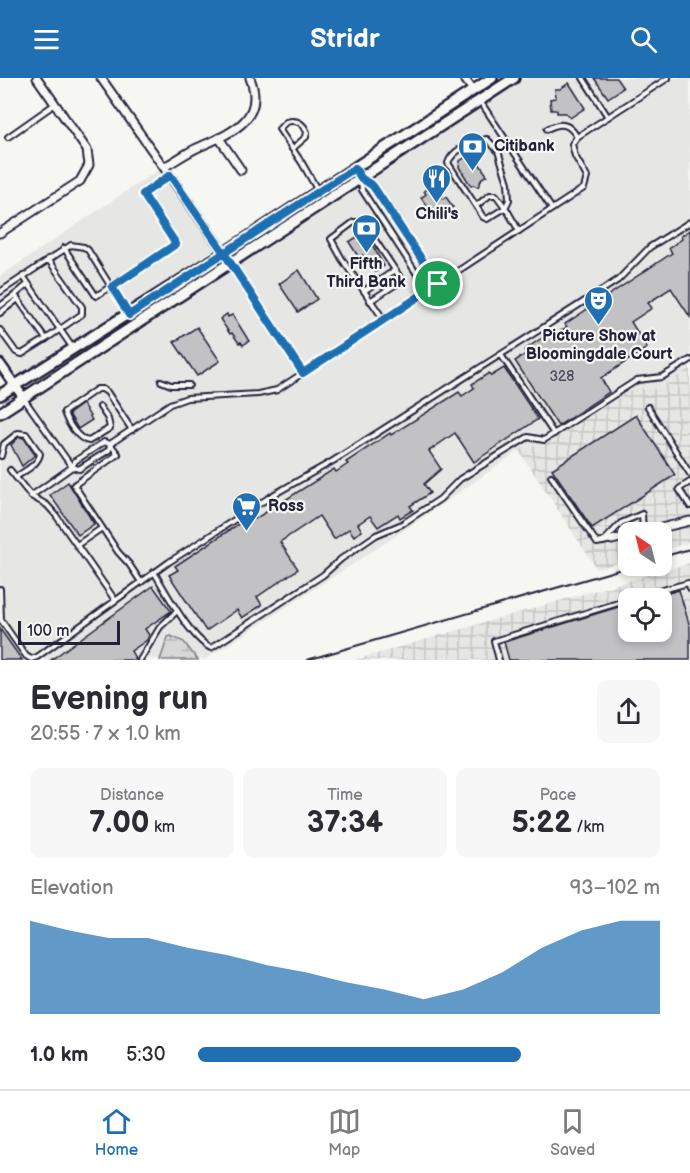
<!DOCTYPE html>
<html lang="en">
<head>
<meta charset="utf-8">
<style>
  :root { --surface:#fff; --page:#f7f7f7; --text:#2b2b33; --muted:#7c7c81; --line:#e1e1e2; --accent:#1f6fb2 }
  body { margin:0; font-family:"Balsamiq Sans",sans-serif; background:var(--page); color:var(--text); height:100vh; display:flex; flex-direction:column; font-size:22px; white-space:nowrap }
  * { box-sizing:border-box; margin:0 }
  p { font-size:20px; color:var(--muted) }
  .icon { flex:none; width:33px; height:33px; fill:none; stroke:currentColor; stroke-width:2; stroke-linecap:round; stroke-linejoin:round }
  .map { position:relative; height:582px; overflow:hidden }
  .sheet { display:flex; flex-direction:column; background:var(--surface); flex:1 }
  .sheet>* { flex:none }
  .needle { width:39px; rotate:325deg }
  .tools { position:absolute; left:618px; top:444px; display:grid; gap:12px }
  .tools a { display:grid; place-items:center; width:54px; height:54px; border-radius:12px; background:var(--surface); box-shadow:0 3px 9px #0003; font-size:30px }
  .scale { position:absolute; left:18px; bottom:15px; width:102px; box-sizing:border-box; padding-left:6px; border:3px solid #22223b; border-top:0; font-size:16px; line-height:21px; white-space:nowrap; color:#22223b; -webkit-text-stroke:4px #f6f6f2; paint-order:stroke }
  .pin { position:absolute; display:grid; place-items:center; width:51px; height:51px; color:#fff; margin:-26px; border:3px solid #fff; border-radius:50%; box-shadow:0 2px 6px #0007 }
  .round { display:grid; place-items:center; flex:none; width:63px; height:63px; border-radius:12px; background:var(--page) }
  .overview { display:flex; align-items:center; justify-content:space-between; height:102px; padding:0 30px }
  h1 { font-size:33px; font-weight:600; line-height:45px }
  .metrics { display:grid; grid-template-columns:repeat(3,1fr); gap:9px; height:102px; padding:6px 30px }
  .metrics div { display:grid; align-content:center; border-radius:12px; background:var(--page); text-align:center }
  .metrics b { font-size:30px; font-weight:600 }
  .metrics small { font-size:16px; font-weight:400 }
  .metrics p { font-size:16px }
  .chart { height:168px; padding:12px 30px }
  .chart p { display:flex; justify-content:space-between }
  .chart svg { width:100%; height:108px; margin-top:6px; fill:var(--accent); opacity:.7 }
  ul { padding:0 30px; list-style:none; font-size:20px }
  li { display:grid; grid-template-columns:96px 72px 1fr; align-items:center; height:45px }
  li i { height:15px; border-radius:8px; background:var(--accent) }
  header { display:flex; justify-content:space-between; align-items:center; height:78px; padding:0 30px; background:var(--accent); color:#fff; font-size:27px; font-weight:600 }
  .dock { display:flex; justify-content:space-around; align-items:center; height:84px; border-top:2px solid var(--line); background:var(--surface); font-size:16px; color:var(--muted) }
  .dock a { display:grid; justify-items:center; gap:3px }
  .dock .active { color:var(--accent) }
  .map>svg:first-child { display:block }
  .built { fill:#e6e6e4 }
  .industrial { fill:url(#industrial-grid); fill-rule:evenodd }
  .wetland { fill:url(#wetland-marsh); stroke:#7c7c89; stroke-width:1.5 }
  .building { fill:#c2c2c4; stroke:#22223b; stroke-width:1.5 }
  .lines { fill:none; stroke-linecap:round; stroke-linejoin:round }
  .service-casing { stroke:#22223b; stroke-width:8 }
  .minor-casing { stroke:#22223b; stroke-width:11 }
  .tertiary-casing { stroke:#22223b; stroke-width:13 }
  .secondary-casing { stroke:#22223b; stroke-width:14 }
  .service { stroke:#f6f6f2; stroke-width:4 }
  .minor { stroke:#f6f6f2; stroke-width:7 }
  .tertiary { stroke:#f6f6f2; stroke-width:8 }
  .secondary { stroke:#f6f6f2; stroke-width:9 }
  .rail { stroke:#22223b; stroke-width:2 }
  .route-casing { stroke:#fff; stroke-width:12 }
  .route { stroke:#1f6fb2; stroke-width:8 }
  .labels { text-anchor:middle; dominant-baseline:central; stroke-width:4.5; stroke-linejoin:round; paint-order:stroke }
  .number-label { font-size:14px; fill:#4a4a5d }
  .poi-label { font-size:16px; font-weight:bold; fill:#22223b; stroke:#f6f6f2 }
</style>
</head>
<body>
<header><svg class="icon" aria-label="menu" viewBox="0 0 24 24"><path d="M4 6h16M4 12h16M4 18h16"/></svg>Stridr<svg class="icon" aria-label="search" viewBox="0 0 24 24"><circle cx="10" cy="10" r="6"/><path d="M15 15l6 6"/></svg></header>
<div class="map">
<svg width="690" height="582" viewBox="0 0 690 582">
  <defs>
    <pattern id="industrial-grid" width="8" height="8" patternUnits="userSpaceOnUse" patternTransform="scale(1.5)"><rect width="8" height="8" fill="#e6e6e4"/><path d="M0 4h8M4 0v8" fill="none" stroke="#c5c5c4"/></pattern>
    <pattern id="wetland-marsh" width="20" height="14" patternUnits="userSpaceOnUse" patternTransform="scale(1.5)"><rect width="20" height="14" fill="#d7d7d7"/><path d="M1 5h8M5 5V1M11 12h8M15 12V8" fill="none" stroke="#b8b8b9"/></pattern>
  </defs>
  <rect width="100%" height="100%" fill="#f6f6f2"/>
  <filter id="ink" filterUnits="userSpaceOnUse"><feTurbulence type="fractalNoise" baseFrequency=".0167" numOctaves="2"/><feDisplacementMap in="SourceGraphic" scale="12" xChannelSelector="R" yChannelSelector="G"/><feConvolveMatrix kernelMatrix="1 2 1 2 8 2 1 2 1" color-interpolation-filters="sRGB"/></filter>
  <g filter="url(#ink)">
    <g class="built">
      <path d="M526 0H690V290L659 311 634 310 542 368H526L390 462 206 581 0 582V341Z"/>
      <path d="M161 90 220 174 16 304 0 281V198Z"/>
    </g>
    <g class="industrial">
      <path d="M690 290V464L662 473V454H628V482L597 491 519 373 526 367 542 368 634 310 659 311Z"/>
      <path d="M690 485V582H355ZM628 520H662V554H628Z"/>
    </g>
    <path class="wetland" d="M171 558 184 564 198 582H160L168 559Z"/>
    <g class="building">
      <path d="M594 0H616L623 10 608 20Z"/>
      <path d="M569 5 585 30 570 40 566 35H557V32H551L550 21 556 20 555 11H560Z"/>
      <path d="M472 75 487 97 482 100 478 109 473 107 471 108 459 89 460 83Z"/>
      <path d="M434 107 443 121 446 119 453 129 439 137 438 135 434 138 421 120 426 116 424 113Z"/>
      <path d="M690 152V239L671 210 648 225 652 230 631 244 647 270 601 300 609 314 558 348 515 283 526 276 524 272 554 252 556 256 567 249 565 246 672 175 669 170 682 161 681 158Z"/>
      <path d="M365 154 384 188 375 194 365 179 362 177 359 180 349 164Z"/>
      <path d="M299 192 317 221 298 234 279 206Z"/>
      <path d="M227 236 228 239 232 237 234 239 249 263 243 267 241 264 239 265 232 255 230 256 220 241Z"/>
      <path d="M197 249 220 283 197 298 174 264Z"/>
      <path d="M504 290 538 341 474 384 455 355 429 373 441 391 424 406 430 415 410 428 413 432 400 440 398 436 378 449 370 438 358 446 362 453 354 458 349 451 334 461 319 438 280 464 298 491 257 519 262 527 242 540 237 532 206 553 169 497 178 492 175 488 252 437 255 441 334 391 336 394 348 386 346 384 390 355 391 357 459 314 462 318 474 310 472 306 489 295 491 298Z"/>
      <path d="M83 326 92 342 78 351 69 336Z"/>
      <path d="M636 337 675 397 592 450 552 391Z"/>
      <path d="M19 359 24 360 35 377 22 388 11 367Z"/>
      <path d="M68 404 94 446 78 457 50 417Z"/>
      <path d="M153 508 171 533 145 551 149 557 147 562 131 573 136 582H51Z"/>
      <path d="M679 512 690 549V582H509L504 564 628 526V554H662V520H650Z"/>
      <path d="M0 551 22 582H0Z"/>
    </g>
    <g class="lines">
      <defs>
        <g id="service">
          <path d="M583 0 608 39"/>
          <path d="M480 23 552 131"/>
          <path d="M547 51C561 44 569 45 577 59"/>
          <path d="M8 59 55 26"/>
          <path d="M292 71 306 59 307 54C303 45 297 41 286 44L279 51 302 85 318 113"/>
          <path d="M361 101 362 112 428 213"/>
          <path d="M362 101 373 108 438 206"/>
          <path d="M476 128 448 85C453 71 473 64 487 61L498 73 508 105 509 122 505 130 487 141 483 139 476 128 490 117H496L507 132 519 153"/>
          <path d="M64 170 96 218 176 166 143 116 169 98"/>
          <path d="M231 185 303 295"/>
          <path d="M23 198 72 269"/>
          <path d="M28 206 15 217 46 261 82 236V229L48 181"/>
          <path d="M364 213 395 192 400 199 398 205 370 223"/>
          <path d="M0 214 71 167 84 169 88 172 128 236"/>
          <path d="M0 228 15 217"/>
          <path d="M0 235 18 221"/>
          <path d="M384 242 342 181 331 161 354 144H363L395 192"/>
          <path d="M0 252 16 274 22 276 46 261"/>
          <path d="M501 277 554 356"/>
          <path d="M161 303 171 307H189"/>
          <path d="M24 321 72 389 79 391 109 372 110 366 170 326 187 320 258 316 277 312 584 110 587 99 575 78 572 66 577 59 668 0"/>
          <path d="M100 329 108 341 110 350 89 363C78 362 67 344 64 334L97 311H102L107 314 132 352"/>
          <path d="M648 329 690 396"/>
          <path d="M1 378 4 366 18 355 26 356 40 376C38 387 24 393 16 399"/>
          <path d="M10 392 31 418 47 427 55 436 115 522"/>
          <path d="M551 398 597 465 612 462"/>
          <path d="M690 404 679 411 690 428"/>
          <path d="M31 418 72 389 75 383 104 364 110 366 118 376 74 407 118 474 129 486 141 504"/>
          <path d="M603 464 621 445 642 436 643 454"/>
          <path d="M77 467 102 450"/>
          <path d="M154 494C166 514 191 561 211 570L323 497 341 481 376 457 402 446 440 421 460 401 528 359 544 362 637 302 662 299 690 282"/>
          <path d="M0 511 1 542 26 578 31 581 37 579 169 484 273 417 333 383 618 202 650 169 690 144"/>
          <path d="M633 520 688 505 690 510"/>
          <path d="M140 582 160 549 177 533"/>
          <path d="M499 582 494 563 628 522"/>
        </g>
        <g id="minor">
          <path d="M101 0 231 185"/>
          <path d="M464 0 473 12"/>
          <path d="M219 60 241 92"/>
          <path d="M164 89C175 83 186 75 197 70 228 56 267 43 250 0"/>
          <path d="M0 155 80 103 89 87 87 72 37 0"/>
          <path d="M644 454 690 443"/>
          <path d="M612 462 628 458"/>
        </g>
        <path id="tertiary" d="M0 286 23 319"/>
        <g id="secondary">
          <path d="M0 317 224 175 492 0"/>
          <path d="M0 335 514 0"/>
        </g>
      </defs>
      <use href="#service" class="service-casing"/>
      <use href="#minor" class="minor-casing"/>
      <use href="#tertiary" class="tertiary-casing"/>
      <use href="#secondary" class="secondary-casing"/>
      <use href="#service" class="service"/>
      <use href="#minor" class="minor"/>
      <use href="#tertiary" class="tertiary"/>
      <use href="#secondary" class="secondary"/>
      <g class="rail">
        <path d="M662 479 690 471"/>
        <path d="M307 582 632 488"/>
      </g>
    </g>
  </g>
  <g class="lines" filter="url(#ink)">
    <defs>
      <path id="route" d="M438 206 373 108 361 100 355 90 224 175 170 97 143 116 176 166 112 209 129 237 224 175 303 295 438 206"/>
    </defs>
    <use href="#route" class="route-casing"/>
    <use href="#route" class="route"/>
  </g>
  <defs>
    <symbol id="bank-pin" viewBox="-11 -11 22 30"><path d="M0 17L-7.5 6A9.5 9.5 0 1 1 7.5 6Z" fill="#1f6fb2" stroke="#f6f6f2"/><path d="M-6-4H6V4H-6ZM0-2.3a2.3 2.3 0 1 0 0 4.6a2.3 2.3 0 1 0 0-4.6Z" fill="#fff"/></symbol>
    <symbol id="restaurant-pin" viewBox="-11 -11 22 30"><path d="M0 17L-7.5 6A9.5 9.5 0 1 1 7.5 6Z" fill="#1f6fb2" stroke="#f6f6f2"/><path d="M-5-6h1v4h1v-4h1v4h1v-4h1v5L-1.5 .5V6h-2V.5L-5-1ZM5-6V6H3V1.5H1.5Q1.5-4 5-6Z" fill="#fff"/></symbol>
    <symbol id="theatre-pin" viewBox="-11 -11 22 30"><path d="M0 17L-7.5 6A9.5 9.5 0 1 1 7.5 6Z" fill="#1f6fb2" stroke="#f6f6f2"/><path d="M-5-5.5Q0-4 5-5.5V0Q5 5 0 6Q-5 5-5 0ZM-3.3-2.5H-1v1.5H-3.3ZM1-2.5H3.3v1.5H1ZM-2.8 1Q0 5.5 2.8 1Z" fill="#fff"/></symbol>
    <symbol id="supermarket-pin" viewBox="-11 -11 22 30"><path d="M0 17L-7.5 6A9.5 9.5 0 1 1 7.5 6Z" fill="#1f6fb2" stroke="#f6f6f2"/><path d="M-6-5.5h2.5l.6 2H6L4.5 2H-2.5L-4.4-4H-6ZM-1.5 3.2a1.3 1.3 0 1 0 .1 0ZM3 3.2a1.3 1.3 0 1 0 .1 0Z" fill="#fff"/></symbol>
  </defs>
  <g fill-rule="evenodd">
    <use href="#bank-pin" x="456" y="52" width="33" height="45"/>
    <use href="#restaurant-pin" x="420" y="84" width="33" height="45"/>
    <use href="#bank-pin" x="350" y="134" width="33" height="45"/>
    <use href="#theatre-pin" x="582" y="206" width="33" height="45"/>
    <use href="#supermarket-pin" x="230" y="412" width="33" height="45"/>
  </g>
  <g class="labels">
    <g class="number-label">
      <text x="562" y="298">328</text>
    </g>
    <g class="poi-label">
      <text x="494" y="68" text-anchor="start">Citibank</text>
      <text x="437" y="136">Chili's</text>
      <text x="366" y="186">Fifth<tspan x="366" dy="18">Third Bank</tspan></text>
      <text x="599" y="258">Picture Show at<tspan x="599" dy="18">Bloomingdale Court</tspan></text>
      <text x="268" y="428" text-anchor="start">Ross</text>
    </g>
  </g>
</svg>
<div class="tools">
<a><svg class="needle" viewBox="-14 -14 28 28"><path d="M0-13l5 13h-10z" fill="#e53935"/><path d="M0 13l5-13h-10z" fill="#7c7c81"/></svg></a>
<a><svg class="icon" aria-label="locate" viewBox="0 0 24 24"><circle cx="12" cy="12" r="6"/><path d="M12 2v4M12 18v4M2 12h4M18 12h4"/></svg></a>
</div>
<div class="scale">100 m</div>
<div class="pin" style="left:438px;top:206px;background:#1e9e55"><svg class="icon" aria-label="arrive" viewBox="0 0 24 24"><path d="M6 21V4h12l-3 4 3 4H6"/></svg></div>
</div>
<section class="sheet">
<div class="overview"><div><h1>Evening run</h1><p>20:55 · 7 × 1.0 km</p></div><a class="round"><svg class="icon" aria-label="share" viewBox="0 0 24 24"><path d="M12 15V3M7 8l5-5 5 5M5 13v7h14v-7"/></svg></a></div>
<div class="metrics">
<div><p>Distance</p><b>7.00<small> km</small></b></div>
<div><p>Time</p><b>37:34</b></div>
<div><p>Pace</p><b>5:22<small> /km</small></b></div>
</div>
<div class="chart"><p><span>Elevation</span>93–102 m</p>
<svg viewBox="0 0 160 44" preserveAspectRatio="none"><path d="M0 44V6L10 10L20 13L30 13L40 17L50 20L60 24L70 27L80 31L90 34L100 38L110 34L120 27L130 17L140 10L150 6L160 6V44z"/></svg>
</div>
<ul>
<li><b>1.0 km</b>5:30<i style="width:70%"></i></li>
</ul>
</section>
<nav class="dock">
<a class="active"><svg class="icon" aria-label="home" viewBox="0 0 24 24"><path d="M3 11l9-7 9 7M6 9v11h12V9"/></svg>Home</a>
<a><svg class="icon" aria-label="map" viewBox="0 0 24 24"><path d="M3 6l6-2 6 2 6-2v14l-6 2-6-2-6 2zM9 4v14M15 6v14"/></svg>Map</a>
<a><svg class="icon" aria-label="saved" viewBox="0 0 24 24"><path d="M7 4h10v16l-5-4-5 4z"/></svg>Saved</a>
</nav>
</body>
</html>
